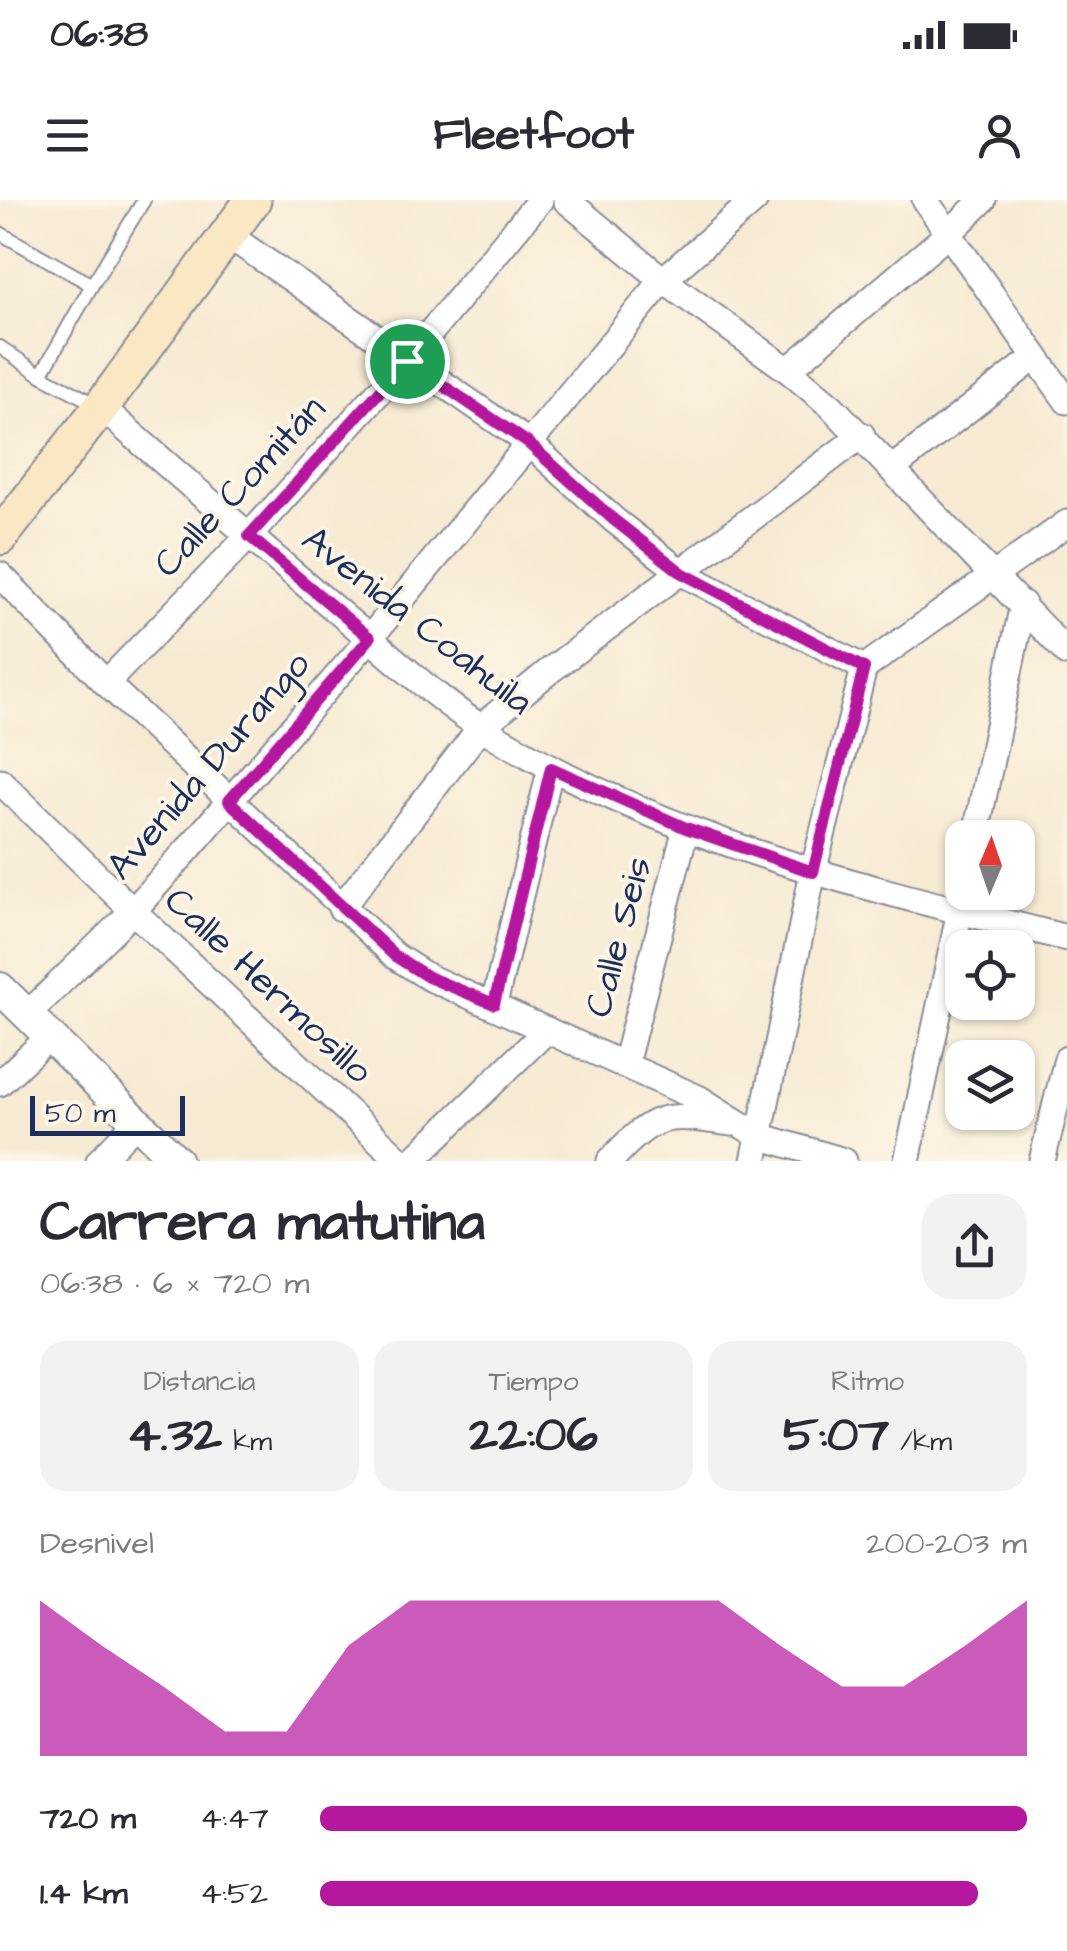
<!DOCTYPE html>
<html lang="es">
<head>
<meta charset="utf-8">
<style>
  :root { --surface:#fff; --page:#f2f2f3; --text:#2b2b33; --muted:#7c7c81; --accent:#b5179e }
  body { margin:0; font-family:"Architects Daughter",sans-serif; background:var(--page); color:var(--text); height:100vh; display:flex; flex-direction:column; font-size:38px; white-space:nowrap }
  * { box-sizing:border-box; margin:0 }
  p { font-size:32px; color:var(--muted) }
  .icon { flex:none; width:55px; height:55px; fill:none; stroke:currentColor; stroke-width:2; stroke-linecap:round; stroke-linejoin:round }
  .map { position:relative; height:961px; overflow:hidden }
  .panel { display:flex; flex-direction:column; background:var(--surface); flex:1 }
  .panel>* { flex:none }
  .needle { width:65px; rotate:2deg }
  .controls { position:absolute; left:945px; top:620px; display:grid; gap:20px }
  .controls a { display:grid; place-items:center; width:90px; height:90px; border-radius:20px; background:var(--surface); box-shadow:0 2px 8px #0004; font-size:50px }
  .scale { position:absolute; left:30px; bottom:25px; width:155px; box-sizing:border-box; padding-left:10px; border:5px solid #1b2f5e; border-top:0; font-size:28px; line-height:35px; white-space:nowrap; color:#1b2f5e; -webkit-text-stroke:8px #fcf5e5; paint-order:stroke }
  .pin { position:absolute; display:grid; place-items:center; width:85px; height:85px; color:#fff; margin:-42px; border:5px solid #fff; border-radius:50%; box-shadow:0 2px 10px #0007 }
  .round { display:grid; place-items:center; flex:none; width:105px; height:105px; border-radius:30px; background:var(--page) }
  .headline { display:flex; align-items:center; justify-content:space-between; height:170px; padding:0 40px }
  h1 { font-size:55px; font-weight:800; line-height:75px }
  .stats { display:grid; grid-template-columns:repeat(3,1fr); gap:15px; height:170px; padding:10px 40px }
  .stats div { display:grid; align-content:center; border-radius:25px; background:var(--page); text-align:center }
  .stats b { font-size:50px; font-weight:800 }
  .stats small { font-size:28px; font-weight:400 }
  .stats p { font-size:28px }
  .chart { height:280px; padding:20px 40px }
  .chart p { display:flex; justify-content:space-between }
  .chart svg { width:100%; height:180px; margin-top:10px; fill:var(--accent); opacity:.7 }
  ul { padding:0 40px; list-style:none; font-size:32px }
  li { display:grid; grid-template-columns:160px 120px 1fr; align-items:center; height:75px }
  li i { height:25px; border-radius:12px; background:var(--accent) }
  .status { display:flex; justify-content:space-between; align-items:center; height:70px; padding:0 50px; background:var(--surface); direction:ltr }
  .status svg { height:28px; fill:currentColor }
  header { display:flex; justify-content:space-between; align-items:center; height:130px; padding:0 40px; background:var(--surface); font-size:45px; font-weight:800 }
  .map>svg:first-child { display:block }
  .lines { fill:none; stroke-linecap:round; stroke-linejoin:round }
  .service-casing { stroke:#898c98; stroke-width:16 }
  .minor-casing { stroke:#898c98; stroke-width:29 }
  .tertiary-casing { stroke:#898c98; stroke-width:34 }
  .secondary-casing { stroke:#898c98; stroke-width:39 }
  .service { stroke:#fff; stroke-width:12 }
  .minor { stroke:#fff; stroke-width:25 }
  .tertiary { stroke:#fff; stroke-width:30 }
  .secondary { stroke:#fae7c3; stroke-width:35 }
  .route-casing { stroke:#fff; stroke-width:20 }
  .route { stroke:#b5179e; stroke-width:12 }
  .labels { text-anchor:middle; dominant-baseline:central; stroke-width:8; stroke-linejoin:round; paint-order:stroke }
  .street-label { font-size:38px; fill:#1b2f5e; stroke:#fcf5e5 }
</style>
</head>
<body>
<div class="status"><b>06:38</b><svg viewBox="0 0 49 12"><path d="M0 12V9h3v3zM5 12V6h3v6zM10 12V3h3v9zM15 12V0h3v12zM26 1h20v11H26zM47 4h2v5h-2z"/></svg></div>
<header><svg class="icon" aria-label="menu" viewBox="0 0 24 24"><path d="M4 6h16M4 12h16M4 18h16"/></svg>Fleetfoot<svg class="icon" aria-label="person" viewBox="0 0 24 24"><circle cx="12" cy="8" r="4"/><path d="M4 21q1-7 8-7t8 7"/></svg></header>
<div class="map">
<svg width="1067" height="961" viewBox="0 0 1067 961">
  <rect width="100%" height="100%" fill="#fcf5e5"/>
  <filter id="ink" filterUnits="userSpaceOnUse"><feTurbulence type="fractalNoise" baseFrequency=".01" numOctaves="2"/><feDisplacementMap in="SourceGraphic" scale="20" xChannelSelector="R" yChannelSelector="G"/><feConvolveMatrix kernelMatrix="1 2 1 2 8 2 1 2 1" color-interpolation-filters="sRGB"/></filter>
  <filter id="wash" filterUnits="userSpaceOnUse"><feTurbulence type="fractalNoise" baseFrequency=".0048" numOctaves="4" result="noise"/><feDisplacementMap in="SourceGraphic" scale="40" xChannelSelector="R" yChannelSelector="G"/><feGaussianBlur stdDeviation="2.25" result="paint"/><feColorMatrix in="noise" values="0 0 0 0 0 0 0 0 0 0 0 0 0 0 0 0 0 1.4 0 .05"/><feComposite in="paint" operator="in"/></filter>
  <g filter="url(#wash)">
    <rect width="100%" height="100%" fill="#f7ead3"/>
  </g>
  <g filter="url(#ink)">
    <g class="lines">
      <defs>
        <g id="service">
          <path d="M0 33 92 85 41 175"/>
          <path d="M92 85 144 0"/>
          <path d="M0 147 41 175 97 205"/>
        </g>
        <g id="minor">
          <path d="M566 0 663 80 788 170 831 206 1067 453"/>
          <path d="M925 0 1067 201"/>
          <path d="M228 35 529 243 614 320 682 373 864 468"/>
          <path d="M788 170 949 33 983 0"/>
          <path d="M101 207C183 279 265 350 348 420 389 454 440 502 484 529 661 640 867 688 1067 738"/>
          <path d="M893 268 1034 158"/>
          <path d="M0 375 106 483 395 756 428 777 700 899 759 936 844 961"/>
          <path d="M106 483 249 336 407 161 540 0"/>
          <path d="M0 581 133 711 401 961"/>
          <path d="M975 638 1023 404"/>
          <path d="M341 708 481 527 548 472 862 235"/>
          <path d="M494 804 551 567"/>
          <path d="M27 815 133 711 190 647 370 438 663 80 755 0"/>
          <path d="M625 864 686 628"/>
          <path d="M0 883 49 837"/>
          <path d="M99 961 138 921"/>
          <path d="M412 961 547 830"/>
          <path d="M610 961C657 910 666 914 732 923"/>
          <path d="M754 961 813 672 864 468 1067 323"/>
          <path d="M907 961 964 692"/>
          <path d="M1042 961 1067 859"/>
        </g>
        <path id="tertiary" d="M0 788 177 961"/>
        <path id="secondary" d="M0 337 101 207 253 0"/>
      </defs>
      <use href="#service" class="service-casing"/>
      <use href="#minor" class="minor-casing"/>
      <use href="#tertiary" class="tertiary-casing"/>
      <use href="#secondary" class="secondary-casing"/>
      <use href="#service" class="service"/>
      <use href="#minor" class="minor"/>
      <use href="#tertiary" class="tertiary"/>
      <use href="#secondary" class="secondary"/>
    </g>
  </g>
  <g class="lines" filter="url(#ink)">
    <defs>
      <path id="route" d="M407 161 528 243 614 320 682 373 864 468 813 672 686 628 551 568 494 804 428 777 395 756 229 601 370 438 249 336Z"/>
    </defs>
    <use href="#route" class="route-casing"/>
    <use href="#route" class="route"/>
  </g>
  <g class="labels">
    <g class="street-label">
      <text transform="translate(240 287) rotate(-47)">Calle Comitán</text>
      <text transform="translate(417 421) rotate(38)">Avenida Coahuila</text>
      <text transform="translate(209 566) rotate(-49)">Avenida Durango</text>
      <text transform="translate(619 737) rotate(-75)">Calle Seis</text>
      <text transform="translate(268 786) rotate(43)">Calle Hermosillo</text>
    </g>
  </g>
</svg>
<div class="controls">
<a><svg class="needle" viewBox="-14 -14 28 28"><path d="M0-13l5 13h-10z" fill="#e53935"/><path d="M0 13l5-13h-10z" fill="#7c7c81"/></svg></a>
<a><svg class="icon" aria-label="locate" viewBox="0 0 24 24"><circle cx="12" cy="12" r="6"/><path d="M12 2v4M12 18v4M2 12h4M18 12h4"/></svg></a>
<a><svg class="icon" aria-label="layers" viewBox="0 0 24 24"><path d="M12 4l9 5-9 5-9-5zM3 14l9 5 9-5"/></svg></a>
</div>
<div class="scale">50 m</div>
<div class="pin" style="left:407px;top:161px;background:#1e9e55"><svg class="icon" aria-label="arrive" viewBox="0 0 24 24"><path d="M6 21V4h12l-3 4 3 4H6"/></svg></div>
</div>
<section class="panel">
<div class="headline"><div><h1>Carrera matutina</h1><p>06:38 · 6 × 720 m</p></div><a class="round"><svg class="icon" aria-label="share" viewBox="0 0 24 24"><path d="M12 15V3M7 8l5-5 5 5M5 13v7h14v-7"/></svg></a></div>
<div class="stats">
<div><p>Distancia</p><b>4.32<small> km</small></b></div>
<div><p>Tiempo</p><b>22:06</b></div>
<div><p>Ritmo</p><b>5:07<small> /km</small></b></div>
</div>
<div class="chart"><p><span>Desnivel</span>200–203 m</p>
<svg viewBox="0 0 160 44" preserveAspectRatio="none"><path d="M0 44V6L10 17L20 27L30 38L40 38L50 17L60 6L70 6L80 6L90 6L100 6L110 6L120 17L130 27L140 27L150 17L160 6V44z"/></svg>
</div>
<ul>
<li><b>720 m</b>4:47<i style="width:100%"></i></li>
<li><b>1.4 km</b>4:52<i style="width:93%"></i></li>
</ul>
</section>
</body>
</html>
